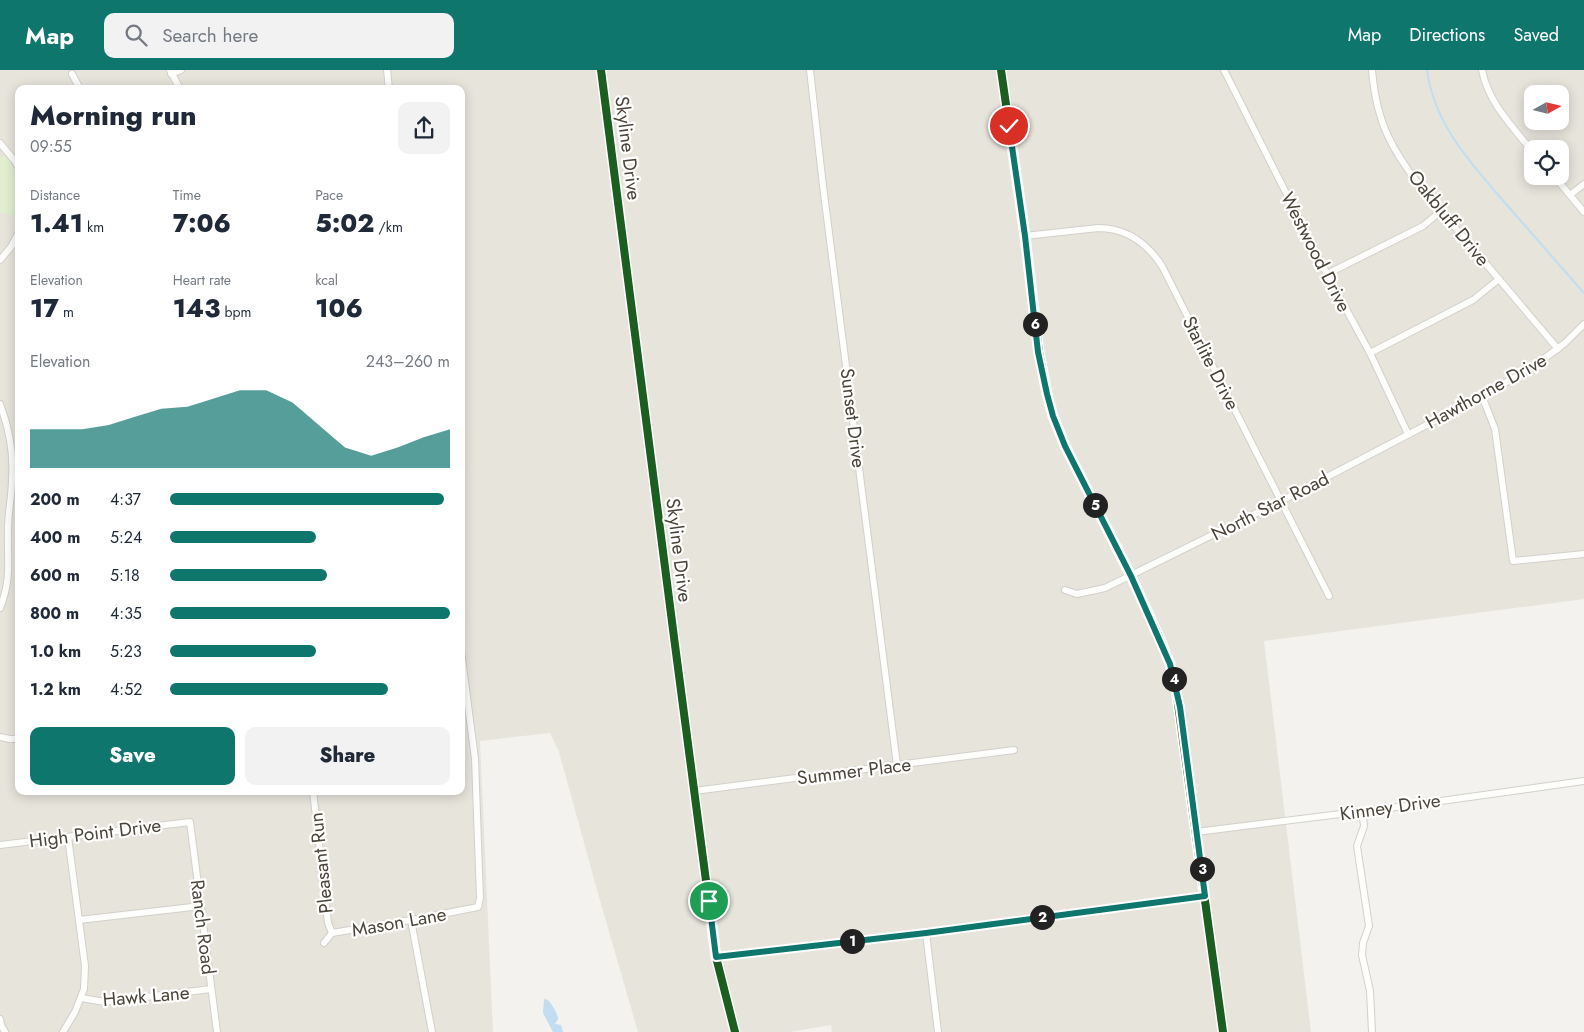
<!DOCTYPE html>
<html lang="en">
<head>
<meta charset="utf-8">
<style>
  :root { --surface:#fff; --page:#f2f2f3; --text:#1f2937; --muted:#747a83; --accent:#0f766e }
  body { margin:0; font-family:Jost,sans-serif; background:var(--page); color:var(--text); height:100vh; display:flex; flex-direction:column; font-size:19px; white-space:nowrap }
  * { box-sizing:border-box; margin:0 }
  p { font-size:16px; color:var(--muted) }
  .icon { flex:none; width:28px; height:28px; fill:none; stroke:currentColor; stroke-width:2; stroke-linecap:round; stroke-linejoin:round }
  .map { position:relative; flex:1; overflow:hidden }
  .sheet { position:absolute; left:15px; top:15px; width:450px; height:710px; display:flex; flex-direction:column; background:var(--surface); border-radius:10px; box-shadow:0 2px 12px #0003 }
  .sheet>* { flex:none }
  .needle { width:32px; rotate:82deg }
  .tools { position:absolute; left:1524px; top:15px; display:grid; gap:10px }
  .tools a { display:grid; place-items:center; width:45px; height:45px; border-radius:10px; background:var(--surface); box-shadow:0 2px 12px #0003; font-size:25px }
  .pin { position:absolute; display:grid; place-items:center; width:42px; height:42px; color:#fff; margin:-21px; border:2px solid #fff; border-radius:50%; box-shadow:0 1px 5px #0007 }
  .km { position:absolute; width:25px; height:25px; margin:-12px; border-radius:50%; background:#222; color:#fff; font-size:14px; line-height:25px; text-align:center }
  .round { display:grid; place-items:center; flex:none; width:52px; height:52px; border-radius:10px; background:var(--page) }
  .summary { display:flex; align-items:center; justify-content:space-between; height:85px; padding:0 15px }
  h1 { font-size:28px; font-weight:800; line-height:38px }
  .stats { display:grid; grid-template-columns:repeat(3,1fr); gap:8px; height:85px; padding:5px 15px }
  .stats div { display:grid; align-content:center }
  .stats b { font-size:25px; font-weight:800 }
  .stats small { font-size:14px; font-weight:400 }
  .stats p { font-size:14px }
  .chart { height:140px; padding:10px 15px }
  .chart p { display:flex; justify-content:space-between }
  .chart svg { width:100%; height:90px; margin-top:5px; fill:var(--accent); opacity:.7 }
  .cta { display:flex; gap:10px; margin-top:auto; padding:10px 15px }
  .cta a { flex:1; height:58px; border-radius:10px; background:var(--accent); color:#fff; font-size:20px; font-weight:800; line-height:58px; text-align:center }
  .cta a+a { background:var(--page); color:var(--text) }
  ul { padding:0 15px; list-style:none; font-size:16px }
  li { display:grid; grid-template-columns:80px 60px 1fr; align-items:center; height:38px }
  li i { height:12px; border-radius:6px; background:var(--accent) }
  header { display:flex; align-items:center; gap:30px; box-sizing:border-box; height:70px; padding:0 25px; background:var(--accent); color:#fff }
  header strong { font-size:24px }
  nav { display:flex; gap:28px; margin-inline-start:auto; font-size:18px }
  .search { width:350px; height:45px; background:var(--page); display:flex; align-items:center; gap:12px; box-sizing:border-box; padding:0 18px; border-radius:10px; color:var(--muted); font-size:19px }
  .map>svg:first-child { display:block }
  .residential { fill:#e7e4dc; fill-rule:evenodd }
  .green { fill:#e1eecf }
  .water { fill:#c0ddf1 }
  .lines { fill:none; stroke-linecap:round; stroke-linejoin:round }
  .stream { stroke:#c0ddf1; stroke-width:2 }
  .minor-casing { stroke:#d2d0cb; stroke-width:8 }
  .minor { stroke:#fdfdfc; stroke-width:6 }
  .cycleway-casing { stroke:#fff; stroke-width:11 }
  .cycleway { stroke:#1b5e20; stroke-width:8 }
  .route-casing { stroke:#fff; stroke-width:10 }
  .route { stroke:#0f766e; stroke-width:6 }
  .labels { text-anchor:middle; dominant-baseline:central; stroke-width:4.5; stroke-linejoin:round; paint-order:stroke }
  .street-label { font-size:19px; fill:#4b4439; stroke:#fff }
</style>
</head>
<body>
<header>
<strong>Map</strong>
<div class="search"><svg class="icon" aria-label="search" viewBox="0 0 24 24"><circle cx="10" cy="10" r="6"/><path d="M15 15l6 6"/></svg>Search here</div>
<nav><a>Map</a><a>Directions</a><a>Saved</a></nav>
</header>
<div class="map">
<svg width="1584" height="962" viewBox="0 0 1584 962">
  <rect width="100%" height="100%" fill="#f4f2ee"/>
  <path class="residential" d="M0 0H1584V529L1264 571 1311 962H832L831 955 789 962H638L599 827 559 682 550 663 480 671 493 962H0ZM19 19H461V721H19ZM1532 24H1560V51H1532ZM1532 79H1560V106H1532Z"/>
  <path class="green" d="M6 84 17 102 19 107V147L0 142V89Z"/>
  <path class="water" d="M544 929 548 930C552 934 558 944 558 949L555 954 561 955 563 962H553L543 943Z"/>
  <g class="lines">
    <path class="stream" d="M1427 0C1434 57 1477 100 1513 142 1537 169 1560 196 1584 223"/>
    <defs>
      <g id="minor">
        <path d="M170 0 180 19"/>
        <path d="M387 0 389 19"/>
        <path d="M601 0 675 575 716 887 735 962"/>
        <path d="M810 0 823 116 897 695"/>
        <path d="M1001 0 1025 166 1039 282 1047 324 1053 346 1065 376 1131 506 1159 567 1170 594 1176 619 1223 962"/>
        <path d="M1224 0 1327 204 1370 283 1408 364"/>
        <path d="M1372 0C1374 23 1378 45 1388 66 1404 101 1439 139 1465 169 1496 206 1527 242 1558 279"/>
        <path d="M1482 0C1488 32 1512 56 1532 81"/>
        <path d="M72 4 80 19"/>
        <path d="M171 4 181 0"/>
        <path d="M0 73 14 90 19 98"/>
        <path d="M1554 106 1584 142"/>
        <path d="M1570 125 1584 114"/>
        <path d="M1025 166 1098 158C1126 158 1147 173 1162 196L1329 526"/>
        <path d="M0 190 11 177 19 162"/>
        <path d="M1327 204 1423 156 1441 141"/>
        <path d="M1370 283 1473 230 1499 209"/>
        <path d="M1482 326 1495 359 1513 491 1584 484"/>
        <path d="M0 334C9 358 14 383 12 409 12 426 8 442 8 459 7 489 12 509 0 538"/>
        <path d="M1065 520 1077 524 1105 518 1281 431 1482 326 1533 297 1565 273 1584 254"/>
        <path d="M0 667 10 669H19"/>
        <path d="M313 721 328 853 332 863"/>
        <path d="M694 721 1014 680"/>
        <path d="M1362 741 1364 756 1357 776 1369 856 1363 873 1362 885 1370 921 1372 962"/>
        <path d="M1196 762 1405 736 1584 711"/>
        <path d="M0 775 190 752 217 962"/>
        <path d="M79 850 201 836"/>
        <path d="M411 850 432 962"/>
        <path d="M926 863 938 962"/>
        <path d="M324 873 332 863 411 850 478 837 480 828 475 689 461 581"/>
        <path d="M716 887 926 863 1205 826"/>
        <path d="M81 928 105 932 211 919"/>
        <path d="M0 949 1 955 5 962"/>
        <path d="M63 962 75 942 84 919 85 896 68 767"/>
      </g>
    </defs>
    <use href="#minor" class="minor-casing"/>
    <use href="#minor" class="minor"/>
    <defs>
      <g id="cycleway">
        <path d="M601 0 675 575 716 887 735 962"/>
        <path d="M1001 0 1025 166 1039 282 1047 324 1053 346 1065 376 1131 506 1159 567 1170 594 1176 619 1223 962"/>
      </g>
    </defs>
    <use href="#cycleway" class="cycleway-casing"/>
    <use href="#cycleway" class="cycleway"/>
  </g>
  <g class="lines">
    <defs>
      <path id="route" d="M709 831 716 887 926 863 1205 826 1180 637 1170 594 1131 506 1065 376 1053 346 1047 324 1038 282 1025 166 1009 56"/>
    </defs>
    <use href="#route" class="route-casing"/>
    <use href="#route" class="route"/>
  </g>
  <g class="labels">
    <g class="street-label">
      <text transform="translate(628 78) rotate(83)">Skyline Drive</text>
      <text transform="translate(1449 148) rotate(51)">Oakbluff Drive</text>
      <text transform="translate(1316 182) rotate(63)">Westwood Drive</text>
      <text transform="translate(1211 293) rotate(63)">Starlite Drive</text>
      <text transform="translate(1486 321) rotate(-29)">Hawthorne Drive</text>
      <text transform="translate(853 348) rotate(83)">Sunset Drive</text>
      <text transform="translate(1270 436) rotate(-27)">North Star Road</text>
      <text transform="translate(679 480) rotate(83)">Skyline Drive</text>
      <text transform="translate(854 701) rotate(-7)">Summer Place</text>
      <text transform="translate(1390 737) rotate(-8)">Kinney Drive</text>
      <text transform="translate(95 763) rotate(-7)">High Point Drive</text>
      <text transform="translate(321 793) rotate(-96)">Pleasant Run</text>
      <text transform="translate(399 852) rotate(-10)">Mason Lane</text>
      <text transform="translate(203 857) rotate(83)">Ranch Road</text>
      <text transform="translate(146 926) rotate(-5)">Hawk Lane</text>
    </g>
  </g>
</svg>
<div class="tools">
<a><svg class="needle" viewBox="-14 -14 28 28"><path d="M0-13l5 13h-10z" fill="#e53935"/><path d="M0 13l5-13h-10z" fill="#747a83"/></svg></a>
<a><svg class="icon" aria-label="locate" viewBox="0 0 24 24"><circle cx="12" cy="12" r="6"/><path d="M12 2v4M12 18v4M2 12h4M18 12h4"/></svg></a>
</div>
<div class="pin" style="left:709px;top:831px;background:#1e9e55"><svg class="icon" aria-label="arrive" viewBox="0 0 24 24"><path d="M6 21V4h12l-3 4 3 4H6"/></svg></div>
<div class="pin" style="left:1009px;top:56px;background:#d93025"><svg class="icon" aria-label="check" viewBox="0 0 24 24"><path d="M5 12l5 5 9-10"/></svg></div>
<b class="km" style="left:852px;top:871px">1</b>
<b class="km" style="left:1042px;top:847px">2</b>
<b class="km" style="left:1202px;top:799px">3</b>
<b class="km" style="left:1174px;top:609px">4</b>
<b class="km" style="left:1095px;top:435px">5</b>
<b class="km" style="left:1035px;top:254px">6</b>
<section class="sheet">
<div class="summary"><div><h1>Morning run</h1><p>09:55</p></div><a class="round"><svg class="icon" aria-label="share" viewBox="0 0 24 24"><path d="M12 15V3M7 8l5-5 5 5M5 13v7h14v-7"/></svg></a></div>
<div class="stats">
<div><p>Distance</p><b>1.41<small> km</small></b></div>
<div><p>Time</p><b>7:06</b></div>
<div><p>Pace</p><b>5:02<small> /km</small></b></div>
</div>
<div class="stats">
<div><p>Elevation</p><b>17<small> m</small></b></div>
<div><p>Heart rate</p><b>143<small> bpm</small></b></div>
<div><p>kcal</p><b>106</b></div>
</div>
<div class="chart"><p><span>Elevation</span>243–260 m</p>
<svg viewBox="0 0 160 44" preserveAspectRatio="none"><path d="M0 44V25L10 25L20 25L30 23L40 19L50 15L60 14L70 10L80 6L90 6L100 12L110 23L120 34L130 38L140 34L150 29L160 25V44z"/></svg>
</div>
<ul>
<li><b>200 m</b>4:37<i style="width:98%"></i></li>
<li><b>400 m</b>5:24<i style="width:52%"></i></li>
<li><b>600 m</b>5:18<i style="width:56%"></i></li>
<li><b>800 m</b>4:35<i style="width:100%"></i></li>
<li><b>1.0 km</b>5:23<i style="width:52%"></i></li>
<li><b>1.2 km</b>4:52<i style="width:78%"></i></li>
</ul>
<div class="cta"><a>Save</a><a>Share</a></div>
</section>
</div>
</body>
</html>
